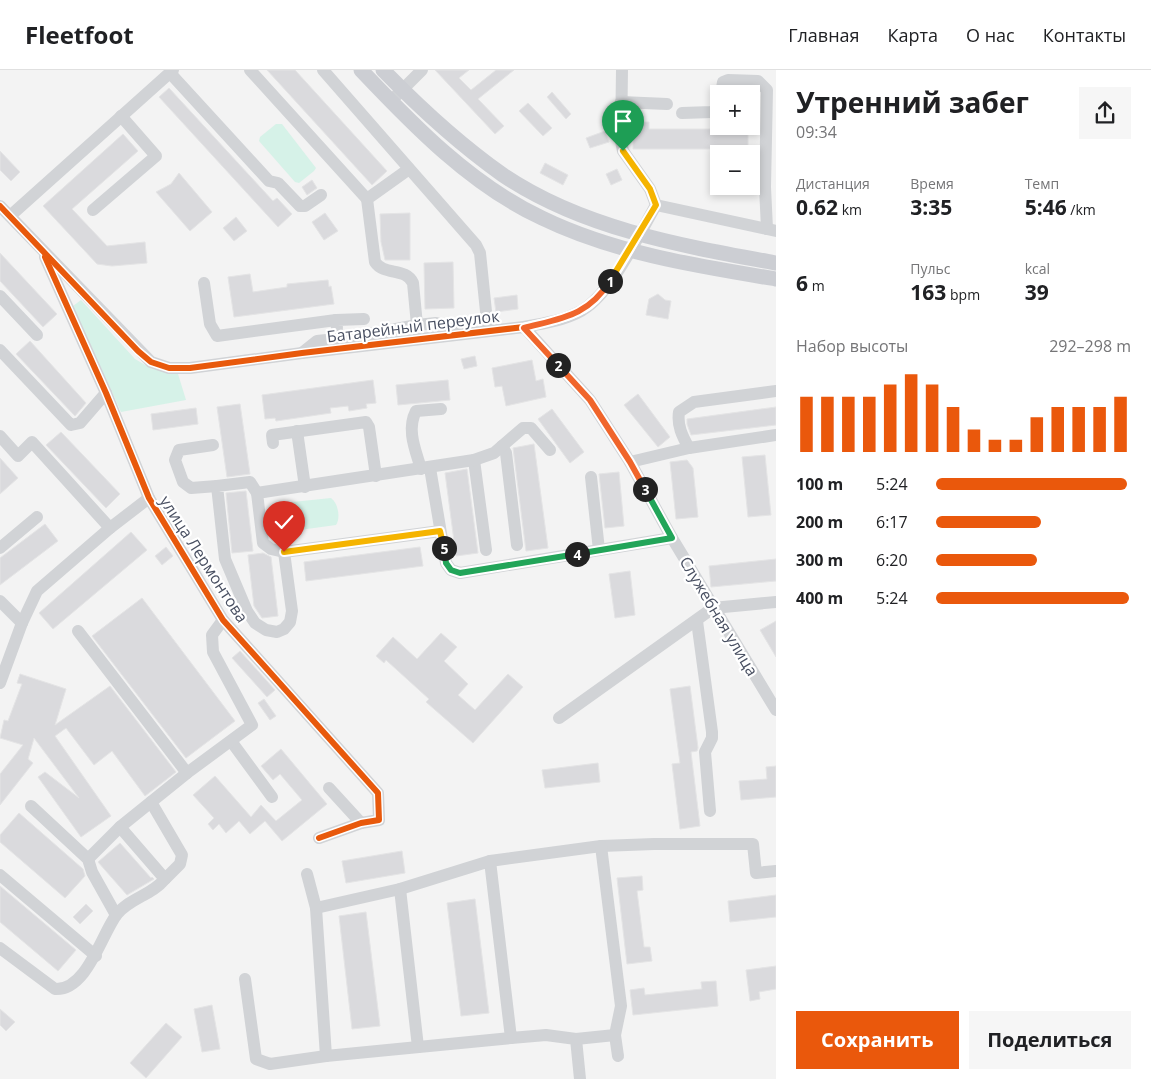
<!DOCTYPE html>
<html lang="ru">
<head>
<meta charset="utf-8">
<style>
  :root { --surface:#fff; --page:#f6f6f6; --text:#202124; --muted:#757577; --line:#e0e0e0; --accent:#ea580c }
  body { margin:0; font-family:"Open Sans",sans-serif; background:var(--page); color:var(--text); height:100vh; display:flex; flex-direction:column; font-size:19px; white-space:nowrap }
  * { box-sizing:border-box; margin:0 }
  p { font-size:16px; color:var(--muted) }
  .icon { flex:none; width:28px; height:28px; fill:none; stroke:currentColor; stroke-width:2; stroke-linecap:round; stroke-linejoin:round }
  .map { position:relative; flex:1; overflow:hidden }
  .sheet { display:flex; flex-direction:column; background:var(--surface); width:375px }
  .sheet>* { flex:none }
  .tools { position:absolute; left:710px; top:15px; display:grid; gap:10px }
  .tools a { display:grid; place-items:center; width:50px; height:50px; border-radius:0px; background:var(--surface); box-shadow:0 2px 8px #0003; font-size:25px }
  .pin { position:absolute; display:grid; place-items:center; width:42px; height:42px; color:#fff; margin:-51px -21px; border-radius:50% 50% 50% 0; rotate:-45deg; box-shadow:0 0 5px #0007 }
  .pin .icon { rotate:45deg }
  .km { position:absolute; width:25px; height:25px; margin:-12px; border-radius:50%; background:#222; color:#fff; font-size:14px; line-height:25px; text-align:center }
  .round { display:grid; place-items:center; flex:none; width:52px; height:52px; border-radius:0px; background:var(--page) }
  .headline { display:flex; align-items:center; justify-content:space-between; height:85px; padding:0 20px }
  h1 { font-size:28px; font-weight:700; line-height:38px }
  .metrics { display:grid; grid-template-columns:repeat(3,1fr); gap:8px; height:85px; padding:5px 20px }
  .metrics div { display:grid; align-content:center }
  .metrics b { font-size:21px; font-weight:700 }
  .metrics small { font-size:14px; font-weight:400 }
  .metrics p { font-size:14px }
  .chart { height:140px; padding:10px 20px }
  .chart p { display:flex; justify-content:space-between }
  .chart svg { width:100%; height:90px; margin-top:5px; stroke:var(--accent); stroke-width:6 }
  .cta { display:flex; gap:10px; margin-top:auto; padding:10px 20px }
  .cta a { flex:1; height:58px; border-radius:0px; background:var(--accent); color:#fff; font-size:20px; font-weight:700; line-height:58px; text-align:center }
  .cta a+a { background:var(--page); color:var(--text) }
  ul { padding:0 20px; list-style:none; font-size:16px }
  li { display:grid; grid-template-columns:80px 60px 1fr; align-items:center; height:38px }
  li i { height:12px; border-radius:6px; background:var(--accent) }
  header { display:flex; align-items:center; gap:30px; box-sizing:border-box; height:70px; padding:0 25px; background:var(--surface); border-bottom:1px solid var(--line) }
  header strong { font-size:24px }
  nav { display:flex; gap:28px; margin-inline-start:auto; font-size:18px }
  main { display:flex; flex:1; min-height:0 }
  .map>svg:first-child { display:block }
  .green { fill:#d6f2e8 }
  .building { fill:#dadadd; stroke:#e4e4e5 }
  .lines { fill:none; stroke-linecap:round; stroke-linejoin:round }
  .minor { stroke:#d1d3d6; stroke-width:12 }
  .major { stroke:#ccced3; stroke-width:15 }
  .cycleway-casing { stroke:#fff; stroke-width:9 }
  .cycleway { stroke:#e8590c; stroke-width:6 }
  .split-1-casing { stroke:#fff; stroke-width:10 }
  .split-2-casing { stroke:#fff; stroke-width:10 }
  .split-3-casing { stroke:#fff; stroke-width:10 }
  .split-4-casing { stroke:#fff; stroke-width:10 }
  .split-5-casing { stroke:#fff; stroke-width:10 }
  .split-6-casing { stroke:#fff; stroke-width:10 }
  .split-1 { stroke:#f5b400; stroke-width:6 }
  .split-2 { stroke:#f0652b; stroke-width:6 }
  .split-3 { stroke:#f0652b; stroke-width:6 }
  .split-4 { stroke:#22a559; stroke-width:6 }
  .split-5 { stroke:#22a559; stroke-width:6 }
  .split-6 { stroke:#f5b400; stroke-width:6 }
  .labels { text-anchor:middle; dominant-baseline:central; stroke-width:4.5; stroke-linejoin:round; paint-order:stroke }
  .street-label { font-size:16px; fill:#484f61; stroke:#fff }
</style>
</head>
<body>
<header>
<strong>Fleetfoot</strong>
<nav><a>Главная</a><a>Карта</a><a>О нас</a><a>Контакты</a></nav>
</header>
<main>
<div class="map">
<svg width="776" height="1009" viewBox="0 0 776 1009">
  <rect width="100%" height="100%" fill="#f3f3f3"/>
  <g class="green">
    <path d="M276 54H282L316 98 314 101 299 113 295 112 259 71 260 67Z"/>
    <path d="M81 230 135 289 152 299 178 304 186 330 121 342 73 236Z"/>
    <path d="M331 428C338 433 341 448 336 455L285 462 282 459 279 440 283 433Z"/>
  </g>
  <g class="building">
    <path d="M267 0H295L387 101 372 115Z"/>
    <path d="M435 0H469L459 8 471 20 496 0H514L478 29 504 56 495 64Z"/>
    <path d="M169 18 273 131 277 128 292 144 278 157 159 27Z"/>
    <path d="M552 22 571 44 566 49 547 27Z"/>
    <path d="M528 33 552 58 543 66 519 41Z"/>
    <path d="M633 52H649V59H730V56H748V79H633Z"/>
    <path d="M605 61 609 72 590 78 586 68Z"/>
    <path d="M123 64 138 81 72 139 107 176 145 172 147 193 112 196 97 194 43 136Z"/>
    <path d="M0 81 20 102 11 111 0 100Z"/>
    <path d="M545 93 568 105 563 115 540 103Z"/>
    <path d="M617 99 622 110 611 115 606 104Z"/>
    <path d="M179 103 212 142 190 161 156 122 171 114Z"/>
    <path d="M312 110 317 118 307 125 302 117Z"/>
    <path d="M325 143 338 161 324 170 312 152Z"/>
    <path d="M410 143V190H385L381 172 380 144Z"/>
    <path d="M236 147 247 161 234 171 223 158Z"/>
    <path d="M0 183 57 244 43 257 0 211Z"/>
    <path d="M453 192 454 238 425 239 424 193Z"/>
    <path d="M250 204 253 222 287 217V214L328 210 329 217 331 216 334 234 234 247 228 207Z"/>
    <path d="M658 224 665 230 671 231 668 249 646 245 649 229Z"/>
    <path d="M517 225 518 239 496 242 494 228Z"/>
    <path d="M30 271 86 333 75 346 16 284Z"/>
    <path d="M475 286 477 296 464 299 461 289Z"/>
    <path d="M532 290 536 311 543 309 546 327 506 336 502 316 495 317 492 298Z"/>
    <path d="M373 310 376 333 366 334 367 338 349 341 348 336 330 338 331 343 276 351 275 348 265 349 262 325Z"/>
    <path d="M448 310 450 330 398 335 396 315Z"/>
    <path d="M638 324 670 367 658 377 624 335Z"/>
    <path d="M240 334 250 404 227 407 217 337Z"/>
    <path d="M776 337V355L691 365 687 354V349Z"/>
    <path d="M196 338 198 354 153 360 151 344Z"/>
    <path d="M552 339 584 382 570 393 538 349Z"/>
    <path d="M61 362 120 424 106 438 46 375Z"/>
    <path d="M534 374 548 478 526 481 513 378Z"/>
    <path d="M765 385 771 445 748 447 742 387Z"/>
    <path d="M0 388 18 408 0 424Z"/>
    <path d="M687 390 693 398 698 447 676 449 670 392Z"/>
    <path d="M467 399 478 483 456 486 445 403Z"/>
    <path d="M619 402 624 456 605 458 599 404Z"/>
    <path d="M246 421 253 481 232 483 226 423Z"/>
    <path d="M45 454 58 471 0 515V488Z"/>
    <path d="M131 462 147 480 53 559 39 543Z"/>
    <path d="M166 477 173 486 162 495 155 486Z"/>
    <path d="M420 477 423 496 306 511 304 492Z"/>
    <path d="M263 483 271 487 278 546 262 548 254 536 248 485Z"/>
    <path d="M776 489V511L711 517 709 496Z"/>
    <path d="M630 501 635 545 615 548 609 504Z"/>
    <path d="M142 528 235 651 186 688 92 566Z"/>
    <path d="M776 551V587L760 560Z"/>
    <path d="M441 563 457 577 444 591 468 614 458 625 475 640 508 604 523 617 473 673 426 632 429 629 386 590 384 593 376 586 393 567 417 589Z"/>
    <path d="M240 581 275 620 267 627 232 588Z"/>
    <path d="M20 604 66 619 55 655 110 616 176 702 145 726 112 681 94 695 66 658 55 666 111 746 81 767 38 707 45 702 79 728 34 668 28 689 33 693 0 735V704L23 675 0 668 4 650 8 651 22 614 17 613Z"/>
    <path d="M690 616 698 678 697 681 691 682 700 756 680 759 672 694 680 693 670 619Z"/>
    <path d="M264 629 276 646 270 650 258 633Z"/>
    <path d="M281 679 327 734 282 771 265 751 250 764 239 751 226 763 219 754 213 760 208 754 214 748 193 725 215 706 251 747 261 735 276 751 302 730 280 704 273 710 261 696Z"/>
    <path d="M598 693 600 712 545 718 542 700Z"/>
    <path d="M776 696V727L741 730 739 711 767 709 766 697Z"/>
    <path d="M19 743 83 799 85 806 65 828 0 772V765Z"/>
    <path d="M120 773 151 808 152 807 154 809 127 825 98 792Z"/>
    <path d="M402 781 405 803 346 813 342 791Z"/>
    <path d="M642 806 643 820 637 821 644 877H650L652 891 627 894 617 808Z"/>
    <path d="M0 816 76 880 58 901 0 852Z"/>
    <path d="M776 825V847L730 852 728 831Z"/>
    <path d="M475 829 489 943 461 946 447 833Z"/>
    <path d="M86 834 93 841 80 854 73 847Z"/>
    <path d="M366 842 380 956 352 959 339 846Z"/>
    <path d="M776 896V919L759 922 760 929 750 931 746 900Z"/>
    <path d="M716 911 718 936 633 945 630 920 644 918 645 925 702 919 701 912Z"/>
    <path d="M212 935 220 979 202 982 194 939Z"/>
    <path d="M0 939 15 952 6 961 0 955Z"/>
    <path d="M166 953 182 967 146 1008 130 993Z"/>
  </g>
  <g class="lines">
    <g class="minor">
      <path d="M250 0 367 129"/>
      <path d="M323 0 476 175 480 183 488 261"/>
      <path d="M622 0 621 71 623 81 650 119 656 135"/>
      <path d="M170 3 269 111 278 113 300 136H305L321 125"/>
      <path d="M721 24 723 12 728 10 758 11 767 20 765 117 767 159"/>
      <path d="M396 26 422 0"/>
      <path d="M621 32 667 34"/>
      <path d="M682 43 712 42 719 37"/>
      <path d="M409 99 367 129 375 192C384 206 406 197 413 213L417 255"/>
      <path d="M656 135 776 161"/>
      <path d="M0 136 151 292 169 298H190L302 283 524 257C544 253 570 250 587 237 613 218 639 165 656 135"/>
      <path d="M93 140 156 86 121 46"/>
      <path d="M10 146 173 0"/>
      <path d="M45 187 106 323 149 428 223 550 378 723 379 750 361 753 319 768"/>
      <path d="M204 213 210 254 217 266 336 250"/>
      <path d="M0 226 37 265"/>
      <path d="M524 257 590 330 630 392 672 468 776 640"/>
      <path d="M337 258 336 250 364 249"/>
      <path d="M0 280 71 355 80 353 106 323"/>
      <path d="M302 283 317 271 354 267 417 255 436 253 443 255 458 264"/>
      <path d="M297 361 305 417"/>
      <path d="M0 366 18 386 32 372 110 458"/>
      <path d="M273 373 272 365 366 352 369 357 376 406"/>
      <path d="M213 375 179 380 175 390 183 412 191 418 217 416"/>
      <path d="M502 376 506 383 517 475"/>
      <path d="M689 378C682 366 677 355 679 342L694 332 776 321"/>
      <path d="M474 390 486 480"/>
      <path d="M630 392 689 378 776 365"/>
      <path d="M430 398 446 493 451 500 460 503 672 468"/>
      <path d="M421 399C416 381 406 360 416 341L441 339"/>
      <path d="M591 407 599 480"/>
      <path d="M257 423 250 412 217 416 225 489 247 541 255 553 266 560 277 562 284 559 290 552 292 541 284 482"/>
      <path d="M440 461 284 482 271 479 263 473 257 423 474 390 494 383 523 358H531L550 380"/>
      <path d="M0 478 37 447"/>
      <path d="M0 531 22 553 37 521 110 458 149 428"/>
      <path d="M697 551 712 662V668L705 682 710 741"/>
      <path d="M78 561 187 703"/>
      <path d="M0 613 22 553"/>
      <path d="M559 648 713 538 776 532"/>
      <path d="M231 671 272 727"/>
      <path d="M329 718 361 753"/>
      <path d="M151 732 182 785 180 794 165 809"/>
      <path d="M31 736 88 789 92 802 116 845"/>
      <path d="M88 789 120 757 187 703 252 655 213 582 212 565 223 550"/>
      <path d="M490 791 511 968 546 965 576 969 580 1009"/>
      <path d="M307 804 316 838 400 819 490 791 601 776 654 774H753L756 803 776 801"/>
      <path d="M0 805 96 886"/>
      <path d="M400 819 418 977"/>
      <path d="M316 838 326 986"/>
      <path d="M0 878 55 919C87 921 102 863 117 844 130 828 152 825 165 809L120 757"/>
      <path d="M245 909 256 989 270 994 326 986 511 968"/>
      <path d="M615 965 618 986"/>
      <path d="M576 969 615 965 621 936 601 776"/>
    </g>
    <g class="major">
      <path d="M361 0C413 55 471 115 542 148 614 183 697 196 776 209"/>
      <path d="M383 0C420 38 459 74 503 105 583 159 683 176 776 193"/>
    </g>
    <defs>
      <g id="cycleway">
        <path d="M0 136 138 281 151 292 169 298H190L302 283 524 257C545 253 565 249 584 239 606 227 626 185 639 164"/>
        <path d="M45 187 106 323 149 428 223 550 378 723 379 750 361 753 319 768"/>
      </g>
    </defs>
    <use href="#cycleway" class="cycleway-casing"/>
    <use href="#cycleway" class="cycleway"/>
  </g>
  <g class="lines">
    <defs>
      <path id="split-1" d="M610 211 656 135 650 119 623 81"/>
      <path id="split-2" d="M558 295 524 258C562 248 588 246 610 211"/>
      <path id="split-3" d="M558 295 590 330 630 392 645 419"/>
      <path id="split-4" d="M577 484 672 468 645 419"/>
      <path id="split-5" d="M444 478 446 493 451 500 460 503 577 484"/>
      <path id="split-6" d="M284 482 440 461 444 478"/>
    </defs>
    <use href="#split-1" class="split-1-casing"/>
    <use href="#split-2" class="split-2-casing"/>
    <use href="#split-3" class="split-3-casing"/>
    <use href="#split-4" class="split-4-casing"/>
    <use href="#split-5" class="split-5-casing"/>
    <use href="#split-6" class="split-6-casing"/>
    <use href="#split-1" class="split-1"/>
    <use href="#split-2" class="split-2"/>
    <use href="#split-3" class="split-3"/>
    <use href="#split-4" class="split-4"/>
    <use href="#split-5" class="split-5"/>
    <use href="#split-6" class="split-6"/>
  </g>
  <g class="labels">
    <g class="street-label">
      <text transform="translate(413 256) rotate(-7)">Батарейный переулок</text>
      <text transform="translate(204 489) rotate(57)">улица Лермонтова</text>
      <text transform="translate(719 546) rotate(59)">Служебная улица</text>
    </g>
  </g>
</svg>
<div class="tools">
<a>+</a>
<a>−</a>
</div>
<div class="pin" style="left:623px;top:81px;background:#1e9e55"><svg class="icon" aria-label="arrive" viewBox="0 0 24 24"><path d="M6 21V4h12l-3 4 3 4H6"/></svg></div>
<div class="pin" style="left:284px;top:482px;background:#d93025"><svg class="icon" aria-label="check" viewBox="0 0 24 24"><path d="M5 12l5 5 9-10"/></svg></div>
<b class="km" style="left:610px;top:211px">1</b>
<b class="km" style="left:558px;top:295px">2</b>
<b class="km" style="left:645px;top:419px">3</b>
<b class="km" style="left:577px;top:484px">4</b>
<b class="km" style="left:444px;top:478px">5</b>
</div>
<section class="sheet">
<div class="headline"><div><h1>Утренний забег</h1><p>09:34</p></div><a class="round"><svg class="icon" aria-label="share" viewBox="0 0 24 24"><path d="M12 15V3M7 8l5-5 5 5M5 13v7h14v-7"/></svg></a></div>
<div class="metrics">
<div><p>Дистанция</p><b>0.62<small> km</small></b></div>
<div><p>Время</p><b>3:35</b></div>
<div><p>Темп</p><b>5:46<small> /km</small></b></div>
</div>
<div class="metrics">
<div><b>6<small> m</small></b></div>
<div><p>Пульс</p><b>163<small> bpm</small></b></div>
<div><p>kcal</p><b>39</b></div>
</div>
<div class="chart"><p><span>Набор высоты</span>292–298 m</p>
<svg viewBox="0 0 160 44" preserveAspectRatio="none"><path d="M5 44V17M15 44V17M25 44V17M35 44V17M45 44V11M55 44V6M65 44V11M75 44V22M85 44V33M95 44V38M105 44V38M115 44V27M125 44V22M135 44V22M145 44V22M155 44V17"/></svg>
</div>
<ul>
<li><b>100 m</b>5:24<i style="width:98%"></i></li>
<li><b>200 m</b>6:17<i style="width:54%"></i></li>
<li><b>300 m</b>6:20<i style="width:52%"></i></li>
<li><b>400 m</b>5:24<i style="width:99%"></i></li>
</ul>
<div class="cta"><a>Сохранить</a><a>Поделиться</a></div>
</section>
</main>
</body>
</html>
